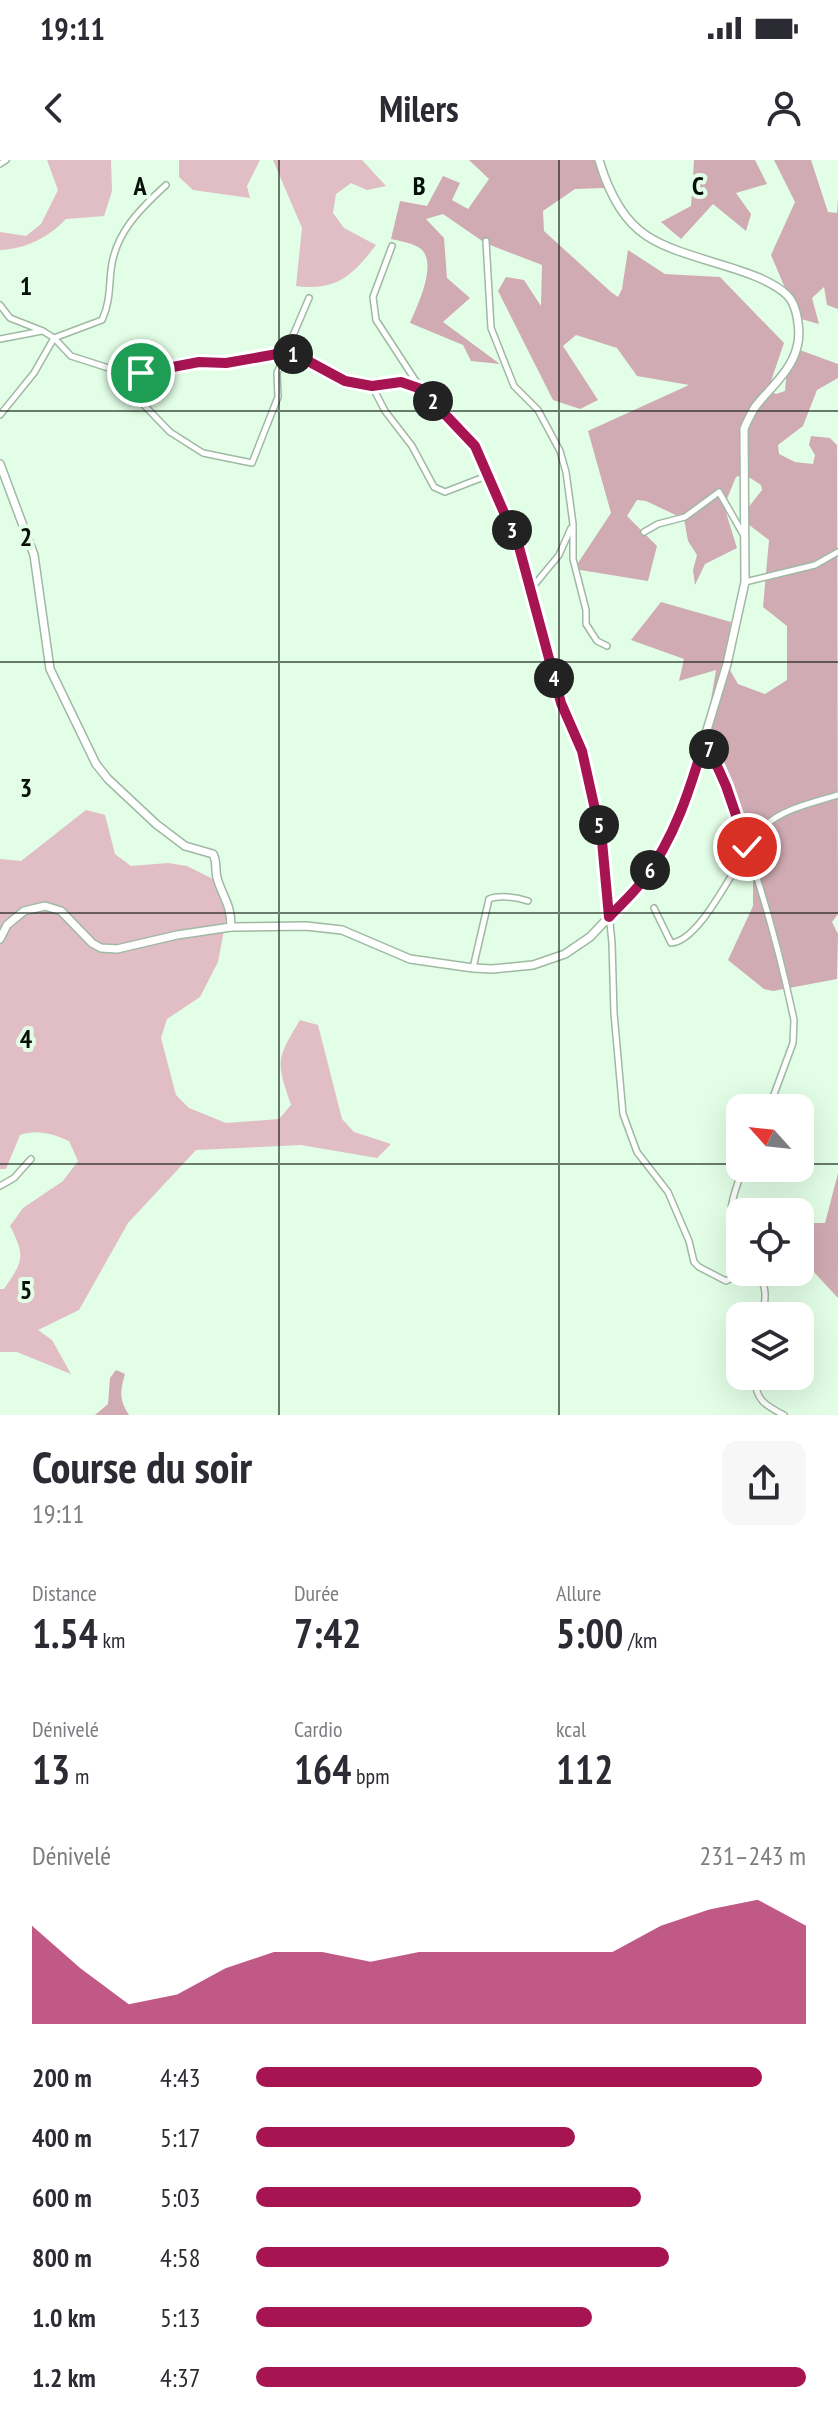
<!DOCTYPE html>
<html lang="fr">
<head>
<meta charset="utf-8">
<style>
  :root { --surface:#fff; --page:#f7f7f7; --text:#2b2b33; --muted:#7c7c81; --accent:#a61452 }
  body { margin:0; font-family:"PT Sans Narrow",sans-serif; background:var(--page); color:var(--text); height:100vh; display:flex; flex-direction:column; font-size:30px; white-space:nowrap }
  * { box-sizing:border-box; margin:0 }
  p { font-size:26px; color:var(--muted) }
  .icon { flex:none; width:44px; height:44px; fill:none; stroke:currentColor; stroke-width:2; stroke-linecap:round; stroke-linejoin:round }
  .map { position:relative; height:1255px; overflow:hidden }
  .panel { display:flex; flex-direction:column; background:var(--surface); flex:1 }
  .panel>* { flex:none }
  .needle { width:52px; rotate:297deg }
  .buttons { position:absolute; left:726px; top:934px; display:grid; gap:16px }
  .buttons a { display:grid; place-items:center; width:88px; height:88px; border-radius:16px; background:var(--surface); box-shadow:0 8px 32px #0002; font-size:40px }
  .pin { position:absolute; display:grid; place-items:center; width:68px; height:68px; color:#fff; margin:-34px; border:4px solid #fff; border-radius:50%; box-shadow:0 2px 8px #0007 }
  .km { position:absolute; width:40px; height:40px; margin:-20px; border-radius:50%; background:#222; color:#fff; font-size:22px; line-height:40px; text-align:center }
  .round { display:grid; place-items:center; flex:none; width:84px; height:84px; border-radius:16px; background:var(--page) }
  .summary { display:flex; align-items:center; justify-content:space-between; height:136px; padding:0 32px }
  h1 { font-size:44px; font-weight:700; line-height:60px }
  .metrics { display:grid; grid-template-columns:repeat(3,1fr); gap:12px; height:136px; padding:8px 32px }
  .metrics div { display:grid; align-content:center }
  .metrics b { font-size:40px; font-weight:700 }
  .metrics small { font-size:22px; font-weight:400 }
  .metrics p { font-size:22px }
  .chart { height:224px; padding:16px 32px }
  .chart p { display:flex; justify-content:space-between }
  .chart svg { width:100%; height:144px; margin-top:8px; fill:var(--accent); opacity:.7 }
  ul { padding:0 32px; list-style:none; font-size:26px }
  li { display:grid; grid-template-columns:128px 96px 1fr; align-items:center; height:60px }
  li i { height:20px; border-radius:10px; background:var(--accent) }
  .status { display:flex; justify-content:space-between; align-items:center; height:56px; padding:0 40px; background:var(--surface); direction:ltr }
  .status svg { height:22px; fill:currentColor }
  header { display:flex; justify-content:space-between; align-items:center; height:104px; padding:0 32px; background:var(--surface); font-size:36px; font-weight:700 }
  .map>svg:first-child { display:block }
  .green { fill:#e1bdc5 }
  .forest { fill:#d1abb3 }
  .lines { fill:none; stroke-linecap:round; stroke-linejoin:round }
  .minor-casing { stroke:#9fb9a3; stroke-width:8 }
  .tertiary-casing { stroke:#9fb9a3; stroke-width:10 }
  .minor { stroke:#fff; stroke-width:5 }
  .tertiary { stroke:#fff; stroke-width:7 }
  .route-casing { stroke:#fff; stroke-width:16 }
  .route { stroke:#a61452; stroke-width:10 }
  .grid { fill:none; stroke:#060f08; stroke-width:2; stroke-opacity:0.55 }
  .grid-label { font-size:26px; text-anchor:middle; font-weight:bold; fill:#060f08; stroke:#e2fee6; stroke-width:8; stroke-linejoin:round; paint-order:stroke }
</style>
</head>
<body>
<div class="status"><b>19:11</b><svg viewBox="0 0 49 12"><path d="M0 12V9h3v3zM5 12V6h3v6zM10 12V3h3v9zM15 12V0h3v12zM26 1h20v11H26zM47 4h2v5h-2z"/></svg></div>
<header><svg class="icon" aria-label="back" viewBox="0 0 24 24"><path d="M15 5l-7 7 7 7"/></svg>Milers<svg class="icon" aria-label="person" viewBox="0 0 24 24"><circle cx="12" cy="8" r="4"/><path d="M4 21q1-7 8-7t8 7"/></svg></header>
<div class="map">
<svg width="838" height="1255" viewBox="0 0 838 1255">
  <rect width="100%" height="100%" fill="#e2fee6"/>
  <g class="green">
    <path d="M47 0H111L112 31 104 56 66 59C49 77 26 89 0 90V72L26 76 41 64 58 30Z"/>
    <path d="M179 0H260L247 26 250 38 193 30 179 17Z"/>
    <path d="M273 0H362L386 26 367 30 351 23 336 34 333 53 344 68 376 85C352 116 337 131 296 126L302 68Z"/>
    <path d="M86 650 105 655 115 694 131 706 168 703 187 706 217 721 229 743 218 802 200 837 167 859 161 878 176 935 189 948 226 963 279 959 291 945C276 901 276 900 300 860L318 865 342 959 354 972 391 984 377 998 301 985 196 990 128 1063 79 1150 38 1170 52 1180 71 1214 17 1192H0V1129H4C23 1101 26 1097 10 1066L23 1048 63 1021 78 1001 69 981C53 974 37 969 20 975L6 1009H0V699L21 701Z"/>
  </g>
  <g class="forest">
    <path d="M469 0H597L605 28 575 29 543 51 544 71 611 132 618 137 622 129 628 90 665 114 720 117 784 183 768 230 776 234 785 231 787 209 797 189 838 204V218L817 230 803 266 778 285 779 294 795 302 813 304 815 295 809 285 811 276 830 278 837 285 838 754 832 762 838 774 837 819 773 831 764 829 728 800 753 746V711L704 581 716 510 679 521 684 499 631 480 661 442 731 462 727 505 738 524 765 534 787 520V466L763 447 769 380 740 358 762 330 761 325 744 314 736 317 724 346 737 388 705 404 695 425 693 410 697 395 688 381 684 359 646 341 637 340 627 356 657 386 648 421 574 409 611 353 588 271 689 225 637 216 617 188 576 175 563 186 598 240 580 249 553 240 498 131 506 117 524 120 541 146 542 105 485 83 443 54 426 59 444 78 447 118 470 138 443 162 500 204 471 201 463 185 410 163C417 146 438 104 421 89 414 83 399 81 391 79L400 41 427 46 443 16 460 23 452 40 468 49 489 19Z"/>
    <path d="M694 0H755L767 24 736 33 751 54 746 71 713 44 681 79 661 62 691 46Z"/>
    <path d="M774 0H811L828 52 837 53 838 38V149L827 145 824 127 812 138 819 164 801 159 796 154 771 95 795 42Z"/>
    <path d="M838 1013V1138L812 1110 800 1101V1063H825Z"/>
    <path d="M116 1210 125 1214C120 1232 119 1239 129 1255H95L108 1244 110 1218Z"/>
  </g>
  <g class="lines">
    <defs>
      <g id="minor">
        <path d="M0 4 6 0"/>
        <path d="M486 81 491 168 514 226 538 250 560 291 566 312 573 364V399L586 450V464L597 481 607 486"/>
        <path d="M392 86 373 137 376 160 421 229 475 286 519 387 561 543 582 591 602 681 612 783 614 853 623 954 637 992 668 1032 689 1081 694 1102 699 1107 726 1121 743 1112"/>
        <path d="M0 145 10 158 43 171 54 178 71 196 127 214 163 206 199 202 226 203 287 193 329 210 345 221 372 226 401 222 420 228"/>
        <path d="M0 179 42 171"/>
        <path d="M111 211 170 272 203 293 252 303 278 237 277 213 309 138"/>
        <path d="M372 226 385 251 412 286 434 327 445 332 489 315"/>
        <path d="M0 255 34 213 54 178 102 160C110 143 109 128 111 110 115 73 140 49 166 25"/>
        <path d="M644 372 658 364 685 357 719 332 743 374"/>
        <path d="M745 422 815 405 838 392"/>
        <path d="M531 429 559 395 571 368"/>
        <path d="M705 580C745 669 774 765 794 860L793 883 769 948"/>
        <path d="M654 748 671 783C704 781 740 690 765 666 782 649 815 642 838 635"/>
        <path d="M473 808 489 739C499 735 517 737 528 741"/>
        <path d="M0 1026 14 1018 31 999"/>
        <path d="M740 1097C724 1060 730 1045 743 1008"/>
        <path d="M756 1112C768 1126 766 1139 762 1156"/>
        <path d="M754 1216C756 1240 764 1245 784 1255"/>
      </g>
      <g id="tertiary">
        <path d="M0 304 34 395 50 509 96 604 108 619 156 664 185 686 213 694C218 703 214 711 218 721 224 739 231 745 231 767"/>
        <path d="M0 779 7 765 24 751 45 746 61 751 92 783 101 788 117 789 177 775 231 767 306 766 342 770 410 799 473 808 492 809 533 805 565 794 590 777 642 722 683 649 727 504 745 422 744 269C747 261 751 254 755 247 769 229 792 210 797 187 801 174 798 145 787 135 758 107 685 101 647 76 622 60 607 27 599 0"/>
      </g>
    </defs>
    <use href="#minor" class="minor-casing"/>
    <use href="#tertiary" class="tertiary-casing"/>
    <use href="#minor" class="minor"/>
    <use href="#tertiary" class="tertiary"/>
  </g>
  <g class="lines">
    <defs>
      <path id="route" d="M141 213 199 202 226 203 277 194H295L345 221 372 226 401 222 421 229 475 286 519 387 561 543 582 591 602 681 609 757C620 745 634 733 643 720 675 678 690 629 705 579L726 626 747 687"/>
    </defs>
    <use href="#route" class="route-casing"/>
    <use href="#route" class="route"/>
  </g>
  <path class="grid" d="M279 0V1255M559 0V1255M0 251H838M0 502H838M0 753H838M0 1004H740M800 1004H838"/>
  <g class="grid-label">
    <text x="140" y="35">A</text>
    <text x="419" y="35">B</text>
    <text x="698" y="35">C</text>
    <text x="26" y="135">1</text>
    <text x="26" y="386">2</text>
    <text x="26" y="637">3</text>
    <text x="26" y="888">4</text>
    <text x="26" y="1139">5</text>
  </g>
</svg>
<div class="buttons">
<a><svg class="needle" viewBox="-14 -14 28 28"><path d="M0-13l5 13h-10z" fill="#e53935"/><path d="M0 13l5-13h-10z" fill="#7c7c81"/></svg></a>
<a><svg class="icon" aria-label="locate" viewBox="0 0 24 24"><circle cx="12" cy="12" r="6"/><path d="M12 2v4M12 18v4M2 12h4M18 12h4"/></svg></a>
<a><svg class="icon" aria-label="layers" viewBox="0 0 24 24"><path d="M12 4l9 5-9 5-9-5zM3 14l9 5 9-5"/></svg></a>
</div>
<div class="pin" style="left:141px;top:213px;background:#1e9e55"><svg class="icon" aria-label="arrive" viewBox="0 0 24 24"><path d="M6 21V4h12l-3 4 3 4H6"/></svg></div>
<div class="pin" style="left:747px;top:687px;background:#d93025"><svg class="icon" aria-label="check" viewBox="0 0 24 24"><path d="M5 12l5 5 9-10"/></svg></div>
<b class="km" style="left:293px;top:194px">1</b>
<b class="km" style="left:433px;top:241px">2</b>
<b class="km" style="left:512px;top:370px">3</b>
<b class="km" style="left:554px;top:518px">4</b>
<b class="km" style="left:599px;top:665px">5</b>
<b class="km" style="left:650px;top:710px">6</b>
<b class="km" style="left:709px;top:589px">7</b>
</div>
<section class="panel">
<div class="summary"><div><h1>Course du soir</h1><p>19:11</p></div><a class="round"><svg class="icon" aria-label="share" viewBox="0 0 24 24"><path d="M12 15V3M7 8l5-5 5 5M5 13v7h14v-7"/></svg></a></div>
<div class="metrics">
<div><p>Distance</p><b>1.54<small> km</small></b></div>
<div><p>Durée</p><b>7:42</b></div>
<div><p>Allure</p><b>5:00<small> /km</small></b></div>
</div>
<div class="metrics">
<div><p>Dénivelé</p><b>13<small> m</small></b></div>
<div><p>Cardio</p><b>164<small> bpm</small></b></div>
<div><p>kcal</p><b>112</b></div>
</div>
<div class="chart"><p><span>Dénivelé</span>231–243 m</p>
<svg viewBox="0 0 160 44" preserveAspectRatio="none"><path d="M0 44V14L10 27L20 38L30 35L40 27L50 22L60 22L70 25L80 22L90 22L100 22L110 22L120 22L130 14L140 9L150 6L160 14V44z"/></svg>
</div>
<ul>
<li><b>200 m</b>4:43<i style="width:92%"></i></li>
<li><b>400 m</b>5:17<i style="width:58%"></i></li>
<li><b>600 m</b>5:03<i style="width:70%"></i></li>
<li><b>800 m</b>4:58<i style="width:75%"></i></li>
<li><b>1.0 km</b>5:13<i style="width:61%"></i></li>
<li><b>1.2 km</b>4:37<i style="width:100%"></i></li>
</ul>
</section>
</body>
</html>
